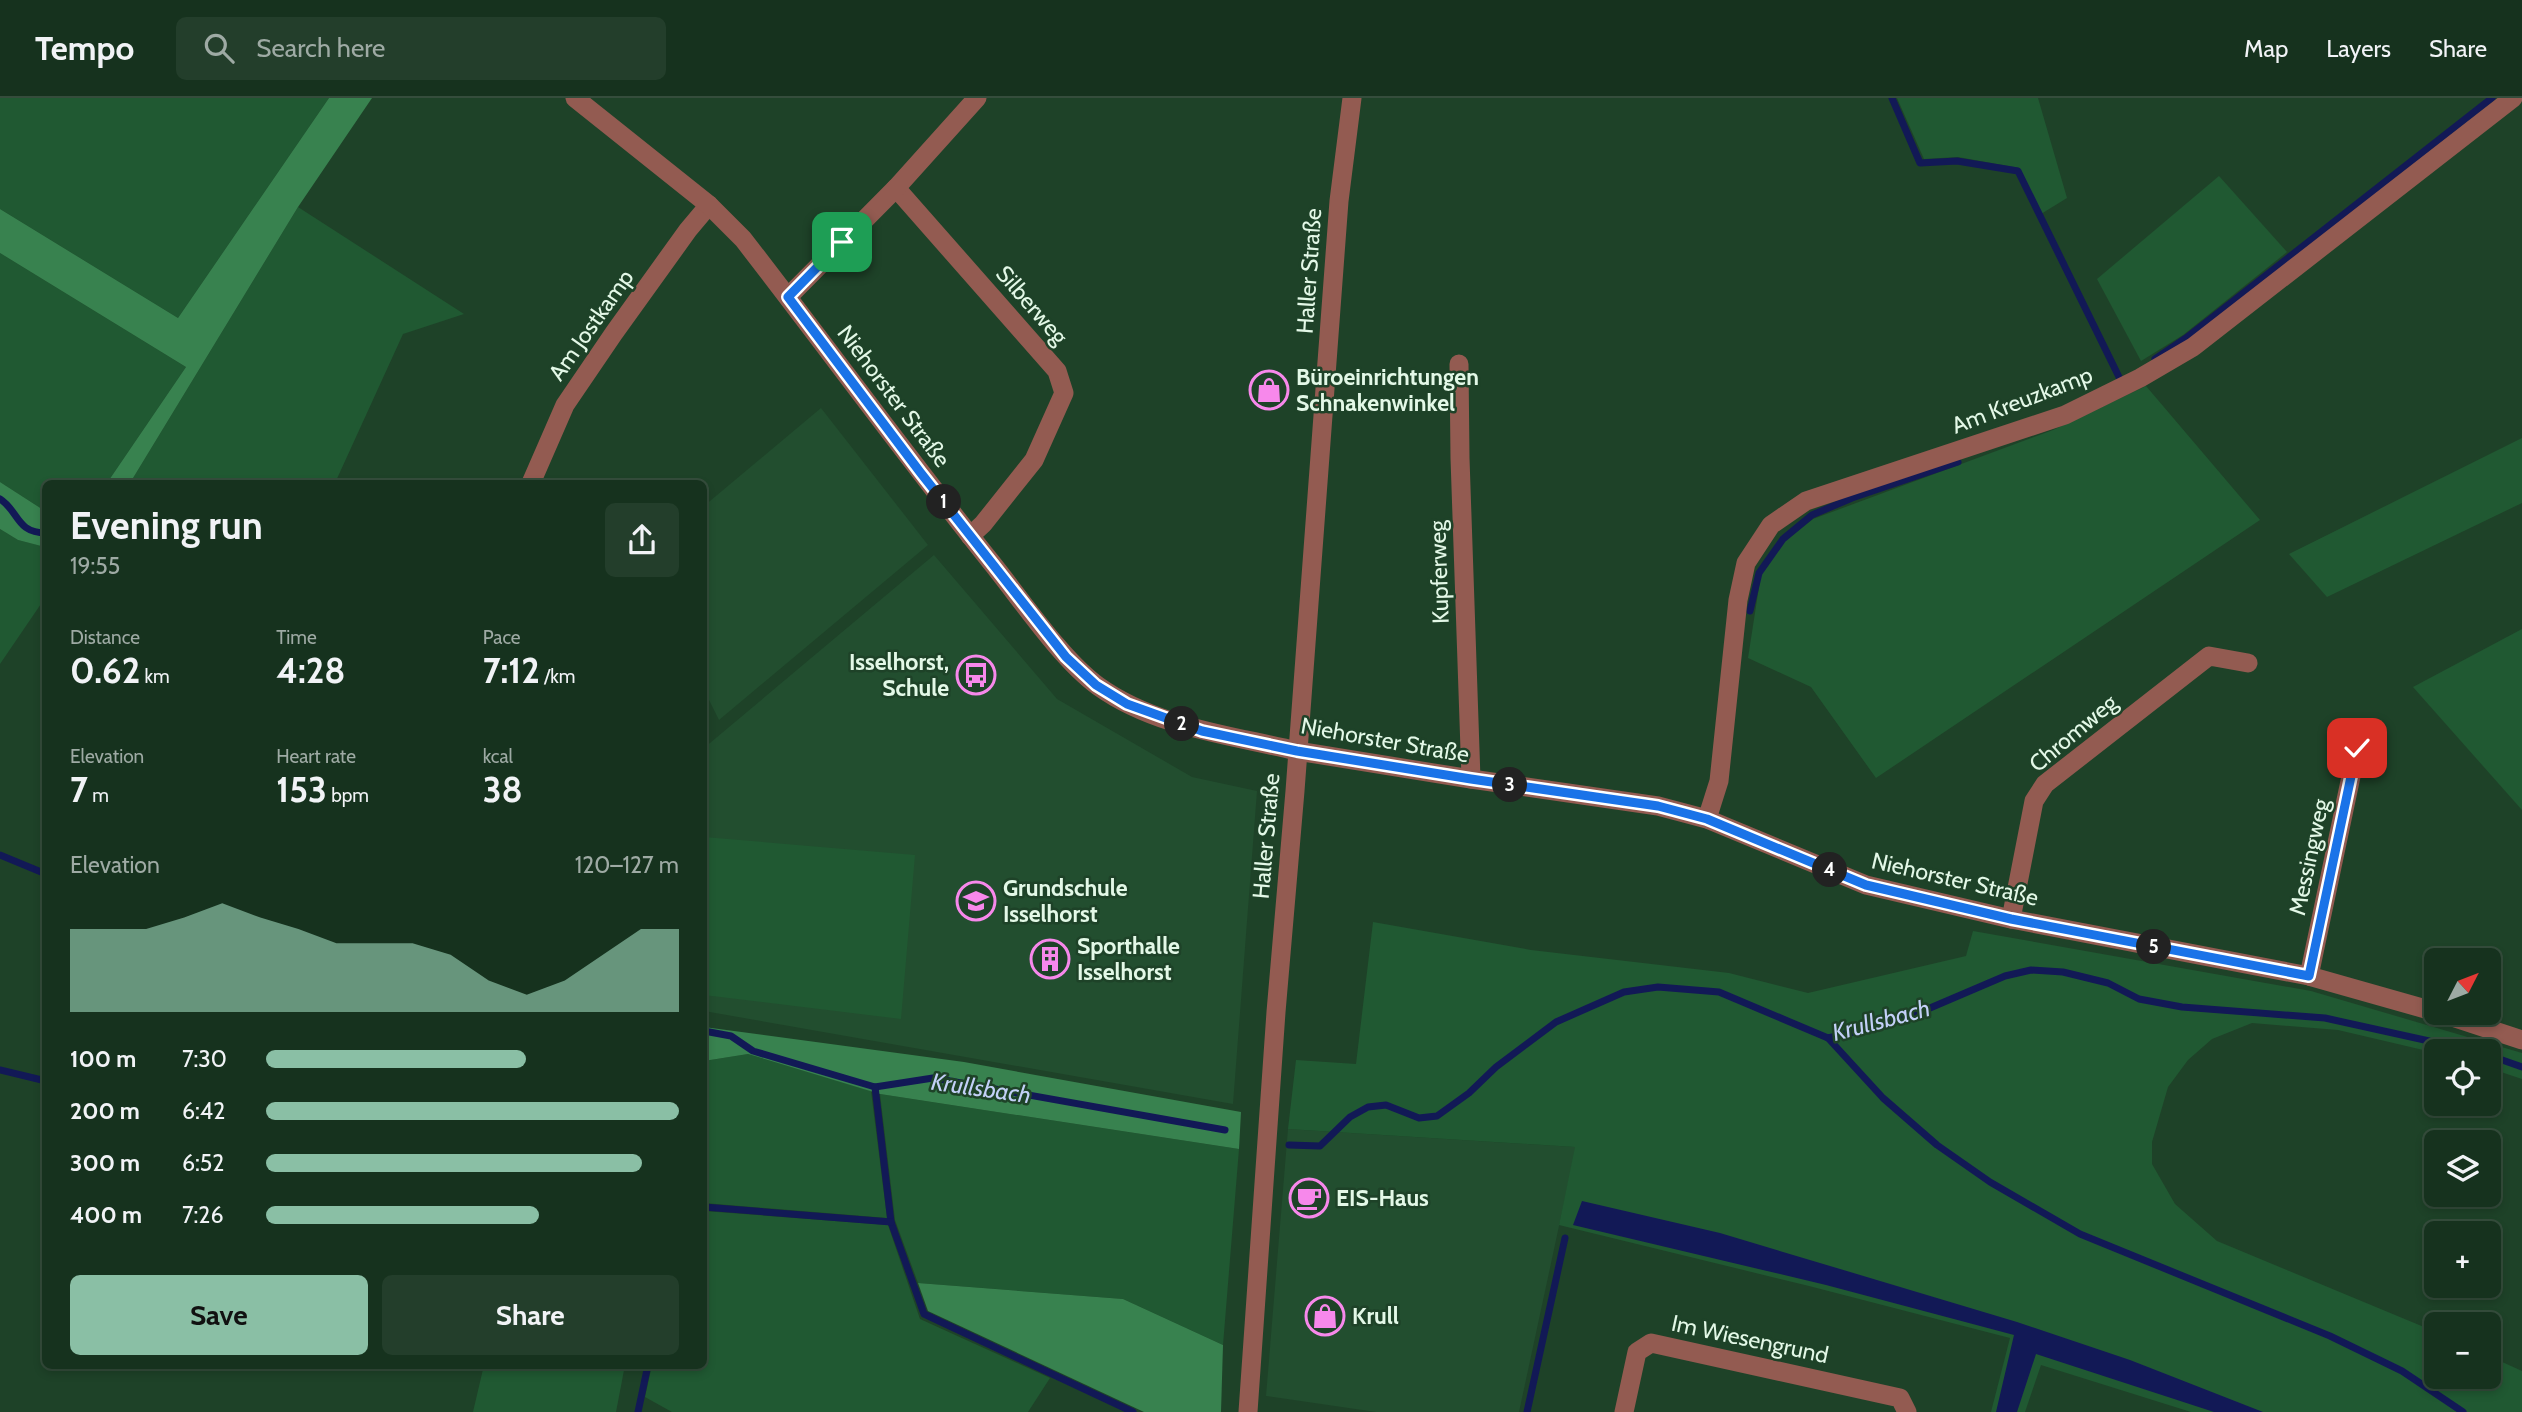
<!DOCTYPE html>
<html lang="en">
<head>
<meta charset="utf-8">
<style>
  :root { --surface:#16321e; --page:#233e2b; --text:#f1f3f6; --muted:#9eaaa4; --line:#354d3c; --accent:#8abfa5 }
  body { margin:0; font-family:Cabin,sans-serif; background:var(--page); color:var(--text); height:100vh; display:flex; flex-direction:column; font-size:26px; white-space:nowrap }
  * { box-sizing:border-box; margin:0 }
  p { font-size:23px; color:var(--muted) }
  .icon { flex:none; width:38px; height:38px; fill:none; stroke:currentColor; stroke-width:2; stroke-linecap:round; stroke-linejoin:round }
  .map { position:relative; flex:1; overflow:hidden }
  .side { position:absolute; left:42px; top:382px; width:665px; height:889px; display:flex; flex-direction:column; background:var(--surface); border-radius:10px; box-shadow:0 4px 10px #0003,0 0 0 2px var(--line) }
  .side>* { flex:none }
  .needle { width:46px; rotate:48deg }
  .tools { position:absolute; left:2424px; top:850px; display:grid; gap:14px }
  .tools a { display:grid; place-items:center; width:77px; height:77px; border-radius:10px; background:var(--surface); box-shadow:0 4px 10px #0003,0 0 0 2px var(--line); font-size:35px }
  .pin { position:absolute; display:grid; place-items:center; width:60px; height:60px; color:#fff; margin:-30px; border-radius:14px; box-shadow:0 4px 10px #0006 }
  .km { position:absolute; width:35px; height:35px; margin:-18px; border-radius:50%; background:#222; color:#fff; font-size:19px; line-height:35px; text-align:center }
  .round { display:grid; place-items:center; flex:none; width:74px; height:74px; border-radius:10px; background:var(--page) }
  .head { display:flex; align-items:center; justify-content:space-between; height:119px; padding:0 28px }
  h1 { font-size:38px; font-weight:700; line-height:52px }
  .figures { display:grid; grid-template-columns:repeat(3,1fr); gap:10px; height:119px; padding:7px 28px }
  .figures div { display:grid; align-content:center }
  .figures b { font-size:35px; font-weight:700 }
  .figures small { font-size:19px; font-weight:400 }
  .figures p { font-size:19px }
  .chart { height:196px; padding:14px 28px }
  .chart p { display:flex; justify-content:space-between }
  .chart svg { width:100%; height:126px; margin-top:7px; fill:var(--accent); opacity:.7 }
  .cta { display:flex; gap:14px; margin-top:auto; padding:14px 28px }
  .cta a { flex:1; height:80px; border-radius:10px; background:var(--accent); color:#111; font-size:28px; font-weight:700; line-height:80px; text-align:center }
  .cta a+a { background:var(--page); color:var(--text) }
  ul { padding:0 28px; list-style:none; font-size:23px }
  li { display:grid; grid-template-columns:112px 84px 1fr; align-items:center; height:52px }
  li i { height:18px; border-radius:9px; background:var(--accent) }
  header { display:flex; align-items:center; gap:42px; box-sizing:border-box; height:98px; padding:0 35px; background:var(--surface); border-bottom:2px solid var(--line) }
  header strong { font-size:33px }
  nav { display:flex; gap:38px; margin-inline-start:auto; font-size:24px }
  .search { width:490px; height:63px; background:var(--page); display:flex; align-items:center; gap:18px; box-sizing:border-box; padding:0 24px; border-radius:10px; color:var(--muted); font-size:26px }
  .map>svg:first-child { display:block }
  .built { fill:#224e2f }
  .green { fill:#205932 }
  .forest { fill:#38824f }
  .water { fill:#121956 }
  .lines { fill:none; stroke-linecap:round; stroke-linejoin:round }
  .stream { stroke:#121956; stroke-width:7 }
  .minor { stroke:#935b51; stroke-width:19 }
  .tertiary { stroke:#935b51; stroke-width:19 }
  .route-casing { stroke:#fff; stroke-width:14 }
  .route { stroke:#1a73e8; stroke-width:9 }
  .labels { text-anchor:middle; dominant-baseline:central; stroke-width:5; stroke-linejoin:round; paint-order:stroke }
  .street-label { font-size:23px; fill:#e3f8e7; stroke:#1e4228 }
  .poi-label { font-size:23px; font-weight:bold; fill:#e3f8e7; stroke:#1e4228; text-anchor:start }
  .water-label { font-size:24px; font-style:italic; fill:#c3d0f7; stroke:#1e4228 }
</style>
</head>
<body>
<header>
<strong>Tempo</strong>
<div class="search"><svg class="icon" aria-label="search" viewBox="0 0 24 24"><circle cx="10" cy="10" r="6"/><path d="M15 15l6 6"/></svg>Search here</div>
<nav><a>Map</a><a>Layers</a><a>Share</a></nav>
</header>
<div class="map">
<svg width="2522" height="1314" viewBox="0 0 2522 1314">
  <rect width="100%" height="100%" fill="#1e4228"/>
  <g class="built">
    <path d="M821 310 928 447 719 622 704 592V408Z"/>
    <path d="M934 457 1057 601 1192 679 1257 693 1233 1006 704 913V650Z"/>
    <path d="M1288 1031 1576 1049 1519 1314H1376L1266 1298Z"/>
  </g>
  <g class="green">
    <path d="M0 0H329L178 220 0 111Z"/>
    <path d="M1897 0H2038L2067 100 2041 116 2019 70 1958 59 1924 61Z"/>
    <path d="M2219 78 2287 154 2183 237 2141 263 2097 181Z"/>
    <path d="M298 109 464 216 403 236 335 385H130Z"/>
    <path d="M0 155 186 269 107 385H46L45 413 0 384Z"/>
    <path d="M2146 288 2260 422 1876 680 1811 589 1748 560 1761 476 1785 443 1813 421 2053 332Z"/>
    <path d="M2522 340V405L2327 499 2289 456Z"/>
    <path d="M0 431 18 442 46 449 45 500 0 566Z"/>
    <path d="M2522 531V712L2413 589Z"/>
    <path d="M704 739 915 757 901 921 704 897Z"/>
    <path d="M1373 824 1531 852 1729 875 1808 895 1966 858 1973 833 2311 893 2522 955V981L2489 970 2488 954 2436 955 2338 932 2252 925 2212 941 2188 962 2168 989 2152 1044V1066L2175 1106 2217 1143 2436 1234V1279H2488L2489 1258 2522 1273V1314H2191L2041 1267 2025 1314H1991L2010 1240 1809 1188 1559 1127 1575 1049 1288 1031 1296 962 1356 966Z"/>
    <path d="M748 956 871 993 887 1120 704 1105V963Z"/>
    <path d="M880 996 1239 1051 1223 1247 1123 1201 918 1185 895 1122Z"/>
    <path d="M704 1113 888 1127 920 1221 1050 1280 1028 1314H672L645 1299 652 1267H704Z"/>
    <path d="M484 1267H625L616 1314H473Z"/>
  </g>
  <g class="forest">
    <path d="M329 0H372L298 109 130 385H107L186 269 0 155V111L178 220Z"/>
    <path d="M0 384 45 413V449L18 442 0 431Z"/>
    <path d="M704 929 964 964 1241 1014 1239 1051 880 996 748 956 704 963Z"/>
    <path d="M918 1185 1123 1201 1223 1247 1221 1314H1144L928 1213Z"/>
  </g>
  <path class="water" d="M1582 1103 1720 1135 2017 1224 2130 1262 2263 1314H2214L2036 1256 2017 1314H1996L2014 1237 1826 1187 1573 1127Z"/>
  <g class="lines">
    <g class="stream">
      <path d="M1892 0 1920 65 1957 63 2018 73 2120 281"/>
      <path d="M2155 261 2186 240 2492 0"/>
      <path d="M0 401C19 413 16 435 46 435"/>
      <path d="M1750 513 1759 475 1783 441 1812 417 1852 400 1958 364"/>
      <path d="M0 757 46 776"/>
      <path d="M704 933 731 938 753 953 875 989 933 980 1225 1032"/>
      <path d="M1828 940 1883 1000 1937 1047 1990 1084 2080 1136 2330 1238 2402 1273 2463 1314"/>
      <path d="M2488 957 2522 969"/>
      <path d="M0 972 46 983"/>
      <path d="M875 989 891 1124 924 1216 1133 1314"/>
      <path d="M1289 1047 1320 1048 1350 1019 1368 1009 1386 1007 1419 1020 1437 1018 1469 995 1496 969 1556 924 1624 894 1658 889 1719 894 1828 940 1878 928 1923 913 2005 878 2031 872 2063 874 2108 885 2139 901 2182 909 2325 920 2479 954"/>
      <path d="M704 1109 891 1124"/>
      <path d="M638 1314 648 1267"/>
      <path d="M1527 1314 1565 1140"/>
    </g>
    <g class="minor">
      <path d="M896 90 1057 273 1064 295 1034 362 983 426 970 438"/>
      <path d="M788 199 896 90 977 0"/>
      <path d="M1459 266 1460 360 1471 681"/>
      <path d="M531 385 565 307 614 235 688 132 709 107"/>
      <path d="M1297 653 1471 681 1658 708 1707 721 1866 787 2011 821 2309 878 2436 914"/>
      <path d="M1707 721 1719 683 1738 502 1746 465 1771 427 1806 403 2065 317 2140 280 2193 249 2513 0"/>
      <path d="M2011 821 2034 703 2045 686 2209 558 2248 565"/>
      <path d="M2309 878 2357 650"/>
      <path d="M2440 915 2522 942"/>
      <path d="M1624 1314 1637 1254 1651 1245 1900 1300 1907 1314"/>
    </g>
    <g class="tertiary">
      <path d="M575 0 709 107 743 141C826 248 906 358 991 464 1021 501 1060 560 1098 588 1155 629 1230 637 1297 653"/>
      <path d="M1248 1314 1276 914 1295 693 1339 103 1352 0"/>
    </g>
  </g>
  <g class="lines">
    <defs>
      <path id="route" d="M842 144 788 199 920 374 1066 559 1096 587 1127 606 1202 633 1297 653 1471 681 1658 708 1707 721 1866 787 2011 821 2309 878 2357 650"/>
    </defs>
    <use href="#route" class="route-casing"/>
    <use href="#route" class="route"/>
  </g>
  <defs>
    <symbol id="shop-ring" viewBox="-11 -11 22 22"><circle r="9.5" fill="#1e4228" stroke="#f788eb" stroke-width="1.5"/><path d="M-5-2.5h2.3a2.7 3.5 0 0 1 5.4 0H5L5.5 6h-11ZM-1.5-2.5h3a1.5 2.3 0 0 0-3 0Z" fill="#f788eb"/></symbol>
    <symbol id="bus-ring" viewBox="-11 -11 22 22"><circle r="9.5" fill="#1e4228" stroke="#f788eb" stroke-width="1.5"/><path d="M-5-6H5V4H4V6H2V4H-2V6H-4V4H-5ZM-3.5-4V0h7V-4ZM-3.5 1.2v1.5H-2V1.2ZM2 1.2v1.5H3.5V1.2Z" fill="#f788eb"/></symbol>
    <symbol id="school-ring" viewBox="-11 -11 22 22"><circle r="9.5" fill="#1e4228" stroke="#f788eb" stroke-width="1.5"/><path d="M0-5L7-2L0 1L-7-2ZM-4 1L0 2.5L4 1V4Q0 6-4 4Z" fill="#f788eb"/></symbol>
    <symbol id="building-ring" viewBox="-11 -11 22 22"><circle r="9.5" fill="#1e4228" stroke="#f788eb" stroke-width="1.5"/><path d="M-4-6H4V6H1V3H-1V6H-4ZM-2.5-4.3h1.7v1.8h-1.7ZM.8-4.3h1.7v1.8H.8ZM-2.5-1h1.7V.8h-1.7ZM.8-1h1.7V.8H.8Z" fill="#f788eb"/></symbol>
    <symbol id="cafe-ring" viewBox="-11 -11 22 22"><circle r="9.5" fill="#1e4228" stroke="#f788eb" stroke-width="1.5"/><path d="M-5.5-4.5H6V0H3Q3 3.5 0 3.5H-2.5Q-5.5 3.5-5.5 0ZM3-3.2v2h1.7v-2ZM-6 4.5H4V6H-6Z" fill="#f788eb"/></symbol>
  </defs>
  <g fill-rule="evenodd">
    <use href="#shop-ring" x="1247" y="270" width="44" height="44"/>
    <use href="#bus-ring" x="954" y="555" width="44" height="44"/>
    <use href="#school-ring" x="954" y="781" width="44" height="44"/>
    <use href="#building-ring" x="1028" y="839" width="44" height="44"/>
    <use href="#cafe-ring" x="1287" y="1078" width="44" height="44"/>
    <use href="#shop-ring" x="1303" y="1196" width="44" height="44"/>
  </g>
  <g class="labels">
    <g class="street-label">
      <text transform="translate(1309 173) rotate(-86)">Haller Straße</text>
      <text transform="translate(1032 207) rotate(49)">Silberweg</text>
      <text transform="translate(591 227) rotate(-55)">Am Jostkamp</text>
      <text transform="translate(894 298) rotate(53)">Niehorster Straße</text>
      <text transform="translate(2022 302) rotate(-21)">Am Kreuzkamp</text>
      <text transform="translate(1439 474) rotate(-92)">Kupferweg</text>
      <text transform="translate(2073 635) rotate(-40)">Chromweg</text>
      <text transform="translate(1385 642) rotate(10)">Niehorster Straße</text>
      <text transform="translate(1266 738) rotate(-85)">Haller Straße</text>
      <text transform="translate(2309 759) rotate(-78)">Messingweg</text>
      <text transform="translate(1955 781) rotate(13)">Niehorster Straße</text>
      <text transform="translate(1750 1241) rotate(12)">Im Wiesengrund</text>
    </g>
    <g class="poi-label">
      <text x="1296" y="279">Büroeinrichtungen<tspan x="1296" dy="26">Schnakenwinkel</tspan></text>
      <text x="949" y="564" text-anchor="end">Isselhorst,<tspan x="949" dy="26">Schule</tspan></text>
      <text x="1003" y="790">Grundschule<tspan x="1003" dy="26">Isselhorst</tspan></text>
      <text x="1077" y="848">Sporthalle<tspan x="1077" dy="26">Isselhorst</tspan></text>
      <text x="1336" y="1100">EIS-Haus</text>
      <text x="1352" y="1218">Krull</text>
    </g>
    <g class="water-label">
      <text transform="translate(1881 922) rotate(-15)">Krullsbach</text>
      <text transform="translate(981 990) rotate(8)">Krullsbach</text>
    </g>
  </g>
</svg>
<div class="tools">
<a><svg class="needle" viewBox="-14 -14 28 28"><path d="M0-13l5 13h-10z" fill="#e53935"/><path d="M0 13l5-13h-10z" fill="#9eaaa4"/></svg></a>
<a><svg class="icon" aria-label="locate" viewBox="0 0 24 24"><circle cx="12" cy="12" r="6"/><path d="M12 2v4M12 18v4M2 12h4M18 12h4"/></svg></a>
<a><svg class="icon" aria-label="layers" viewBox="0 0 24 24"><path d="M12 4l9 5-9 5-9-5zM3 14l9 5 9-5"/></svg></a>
<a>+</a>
<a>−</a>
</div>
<div class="pin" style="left:842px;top:144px;background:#1e9e55"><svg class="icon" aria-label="arrive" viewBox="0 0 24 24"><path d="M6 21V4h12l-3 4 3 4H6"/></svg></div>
<div class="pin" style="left:2357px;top:650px;background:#d93025"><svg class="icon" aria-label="check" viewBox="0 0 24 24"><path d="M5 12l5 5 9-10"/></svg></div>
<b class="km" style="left:944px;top:404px">1</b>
<b class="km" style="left:1182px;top:626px">2</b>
<b class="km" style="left:1510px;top:687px">3</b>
<b class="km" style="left:1830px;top:772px">4</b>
<b class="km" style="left:2154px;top:849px">5</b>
<section class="side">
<div class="head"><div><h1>Evening run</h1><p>19:55</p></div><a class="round"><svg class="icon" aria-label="share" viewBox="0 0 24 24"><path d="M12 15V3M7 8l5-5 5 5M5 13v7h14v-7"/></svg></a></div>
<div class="figures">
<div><p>Distance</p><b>0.62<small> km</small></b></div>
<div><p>Time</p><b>4:28</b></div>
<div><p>Pace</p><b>7:12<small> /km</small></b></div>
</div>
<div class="figures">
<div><p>Elevation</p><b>7<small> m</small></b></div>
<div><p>Heart rate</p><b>153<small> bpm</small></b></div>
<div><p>kcal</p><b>38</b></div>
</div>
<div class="chart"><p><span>Elevation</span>120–127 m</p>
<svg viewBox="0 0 160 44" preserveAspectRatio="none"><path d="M0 44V15L10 15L20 15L30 11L40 6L50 11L60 15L70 20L80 20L90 20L100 24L110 33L120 38L130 33L140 24L150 15L160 15V44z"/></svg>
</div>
<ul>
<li><b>100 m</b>7:30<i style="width:63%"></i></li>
<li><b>200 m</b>6:42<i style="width:100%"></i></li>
<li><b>300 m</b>6:52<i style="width:91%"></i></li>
<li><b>400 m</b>7:26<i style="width:66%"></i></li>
</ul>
<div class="cta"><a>Save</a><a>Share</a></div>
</section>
</div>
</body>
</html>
